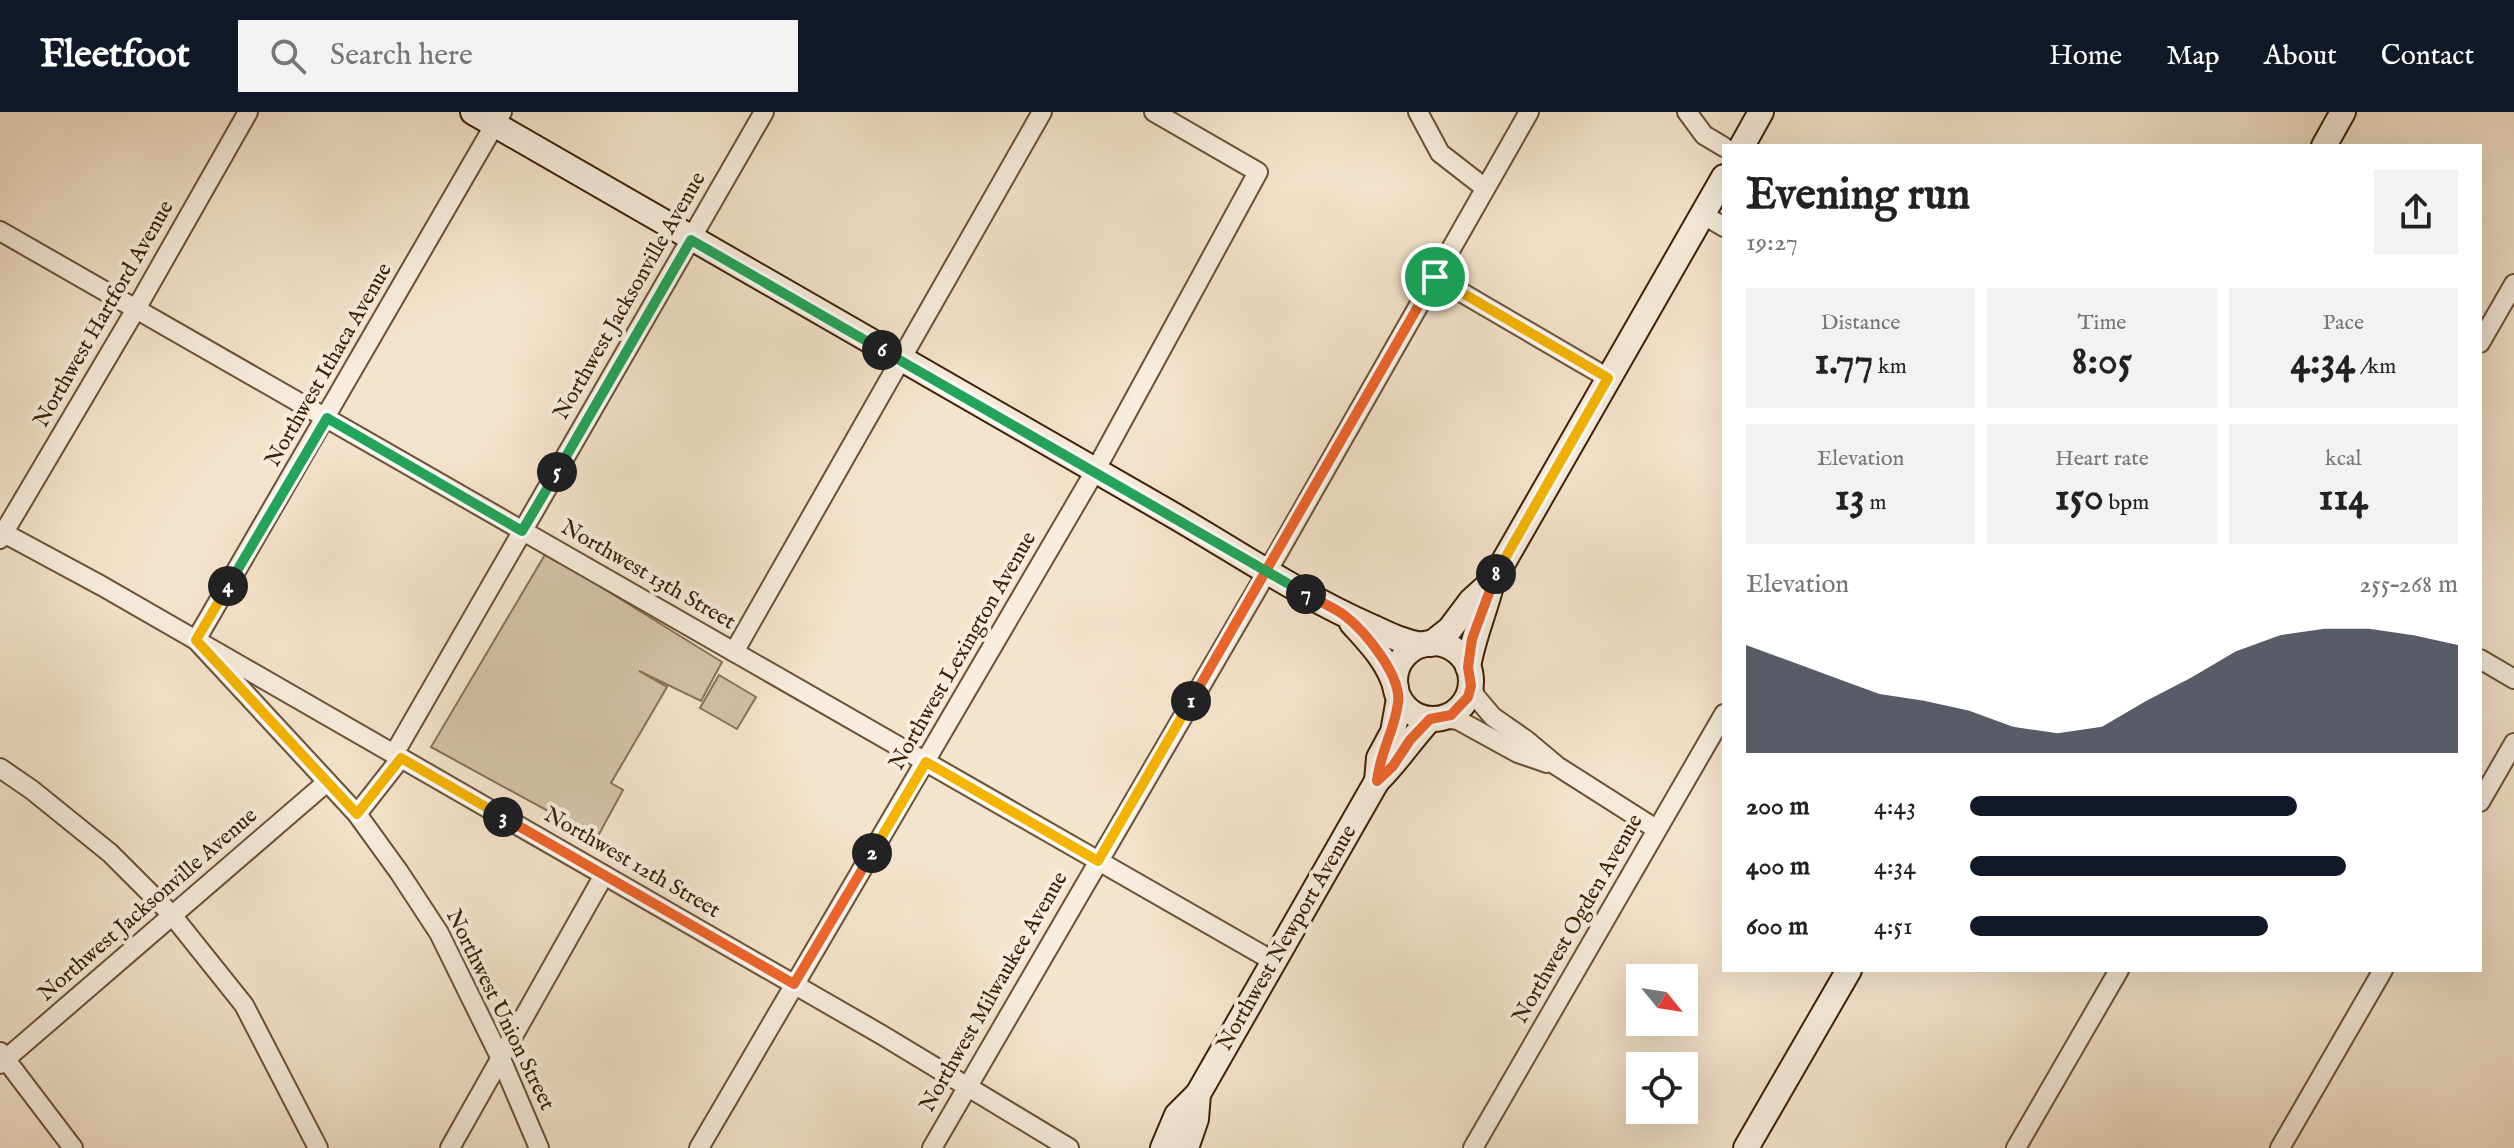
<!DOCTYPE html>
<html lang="en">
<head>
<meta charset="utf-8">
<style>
  :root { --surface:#fff; --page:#f2f2f2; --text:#222; --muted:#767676; --accent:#111827 }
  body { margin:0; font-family:"IM FELL English",serif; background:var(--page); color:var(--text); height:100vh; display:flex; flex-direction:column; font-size:30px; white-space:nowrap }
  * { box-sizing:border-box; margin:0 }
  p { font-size:26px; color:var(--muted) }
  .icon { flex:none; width:44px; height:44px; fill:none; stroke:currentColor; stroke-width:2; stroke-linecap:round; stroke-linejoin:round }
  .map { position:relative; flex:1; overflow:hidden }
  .drawer { position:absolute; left:1722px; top:32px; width:760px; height:828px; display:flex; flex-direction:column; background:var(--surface); border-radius:0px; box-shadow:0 8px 32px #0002 }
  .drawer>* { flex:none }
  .needle { width:52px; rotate:120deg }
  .fabs { position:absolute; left:1626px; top:852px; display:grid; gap:16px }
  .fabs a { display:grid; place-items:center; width:72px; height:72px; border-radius:0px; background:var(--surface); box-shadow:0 8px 32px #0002; font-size:40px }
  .pin { position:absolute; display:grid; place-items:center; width:68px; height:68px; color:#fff; margin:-34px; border:4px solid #fff; border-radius:50%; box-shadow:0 2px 8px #0007 }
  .km { position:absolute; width:40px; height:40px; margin:-20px; border-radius:50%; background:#222; color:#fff; font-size:22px; line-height:40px; text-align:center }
  .round { display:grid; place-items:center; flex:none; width:84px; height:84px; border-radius:0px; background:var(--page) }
  .summary { display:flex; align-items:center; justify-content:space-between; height:136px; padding:0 24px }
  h1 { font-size:44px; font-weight:700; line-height:60px }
  .figures { display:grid; grid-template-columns:repeat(3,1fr); gap:12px; height:136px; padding:8px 24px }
  .figures div { display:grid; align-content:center; border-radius:0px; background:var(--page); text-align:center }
  .figures b { font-size:40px; font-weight:700 }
  .figures small { font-size:22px; font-weight:400 }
  .figures p { font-size:22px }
  .chart { height:224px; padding:16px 24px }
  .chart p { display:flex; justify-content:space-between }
  .chart svg { width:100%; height:144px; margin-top:8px; fill:var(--accent); opacity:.7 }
  ul { padding:0 24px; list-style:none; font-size:26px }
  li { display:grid; grid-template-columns:128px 96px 1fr; align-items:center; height:60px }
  li i { height:20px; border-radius:10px; background:var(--accent) }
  header { display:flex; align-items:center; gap:48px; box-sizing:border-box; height:112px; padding:0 40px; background:var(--accent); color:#fff }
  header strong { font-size:38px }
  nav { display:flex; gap:44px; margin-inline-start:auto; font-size:28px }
  .search { width:560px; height:72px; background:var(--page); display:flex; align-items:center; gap:20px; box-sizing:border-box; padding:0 28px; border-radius:0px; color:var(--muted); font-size:30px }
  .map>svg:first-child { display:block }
  .green { fill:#d6c3aa; stroke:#897257; stroke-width:2 }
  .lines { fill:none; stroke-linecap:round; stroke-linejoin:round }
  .street-casing { stroke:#6a5136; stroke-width:22 }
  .secondary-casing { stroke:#3c2004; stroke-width:28 }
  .street { stroke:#f8edde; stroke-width:18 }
  .secondary { stroke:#f8edde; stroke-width:24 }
  .split-1-casing { stroke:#fff; stroke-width:16 }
  .split-2-casing { stroke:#fff; stroke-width:16 }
  .split-3-casing { stroke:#fff; stroke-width:16 }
  .split-4-casing { stroke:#fff; stroke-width:16 }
  .split-5-casing { stroke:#fff; stroke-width:16 }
  .split-6-casing { stroke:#fff; stroke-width:16 }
  .split-7-casing { stroke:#fff; stroke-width:16 }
  .split-8-casing { stroke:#fff; stroke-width:16 }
  .split-9-casing { stroke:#fff; stroke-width:16 }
  .split-1 { stroke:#f0652b; stroke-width:10 }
  .split-2 { stroke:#f5b400; stroke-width:10 }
  .split-3 { stroke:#f0652b; stroke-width:10 }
  .split-4 { stroke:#f5b400; stroke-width:10 }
  .split-5 { stroke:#22a559; stroke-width:10 }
  .split-6 { stroke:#22a559; stroke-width:10 }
  .split-7 { stroke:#22a559; stroke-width:10 }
  .split-8 { stroke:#f0652b; stroke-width:10 }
  .split-9 { stroke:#f5b400; stroke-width:10 }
  .labels { text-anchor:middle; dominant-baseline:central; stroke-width:8; stroke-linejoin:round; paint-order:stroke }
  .street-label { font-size:22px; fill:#3c2004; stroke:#f8edde }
</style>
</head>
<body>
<header>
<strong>Fleetfoot</strong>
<div class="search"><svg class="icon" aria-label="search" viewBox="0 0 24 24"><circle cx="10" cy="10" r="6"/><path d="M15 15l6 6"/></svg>Search here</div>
<nav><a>Home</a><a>Map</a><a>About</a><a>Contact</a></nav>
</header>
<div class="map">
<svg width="2514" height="1036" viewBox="0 0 2514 1036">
  <rect width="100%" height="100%" fill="#f5e4cc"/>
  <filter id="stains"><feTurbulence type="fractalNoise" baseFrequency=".0025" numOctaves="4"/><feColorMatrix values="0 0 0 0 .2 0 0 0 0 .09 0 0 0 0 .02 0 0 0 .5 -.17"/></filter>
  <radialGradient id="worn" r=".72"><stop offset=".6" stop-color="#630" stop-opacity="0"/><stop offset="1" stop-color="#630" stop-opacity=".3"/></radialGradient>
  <g class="green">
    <path d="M546 441 722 550 701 589 639 559 667 575 611 671 623 678 597 726 431 635Z"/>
    <path d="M719 563 756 585 737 617 700 596Z"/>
  </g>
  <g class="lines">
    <defs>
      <g id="street">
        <path d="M502 0 196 528 357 702 399 760 439 821 501 947 539 1036"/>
        <path d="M1418 0 1440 41 1485 76"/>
        <path d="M1687 0 1704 23 1724 35"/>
        <path d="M1702 102 1724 115"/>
        <path d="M0 119 1273 849"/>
        <path d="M1435 165 1608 266"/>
        <path d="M2480 231 2514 172"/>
        <path d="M0 419 102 474 882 923 1069 1036"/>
        <path d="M0 427 136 197 248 0"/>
        <path d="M734 540 1042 0"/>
        <path d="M2480 547 2514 567"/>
        <path d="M1471 574 1476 585 1493 605 1526 628 1557 654 1656 717"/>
        <path d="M1441 606 1458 608 1518 641 1547 651"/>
        <path d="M394 642 764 0"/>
        <path d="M0 656 32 678 110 741 172 803 244 893 318 1036"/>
        <path d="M2480 690 2514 631"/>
        <path d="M357 702 401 646"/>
        <path d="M0 940 73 1036"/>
        <path d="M0 952 327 670"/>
        <path d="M450 1036 604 763"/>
        <path d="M699 1036 1095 359 1258 60 1154 0"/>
        <path d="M932 1036 1267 460 1529 0"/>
        <path d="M1473 1036 1724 602"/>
        <path d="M2016 1036 2119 858"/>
        <path d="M2280 1036 2383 858"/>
      </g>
      <g id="secondary">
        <path d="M473 0C704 132 934 267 1166 399 1234 438 1299 483 1372 515 1389 523 1403 530 1422 533"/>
        <path d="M1742 34 1761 0"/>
        <path d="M2324 34 2343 0"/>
        <path d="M1352 511C1371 532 1388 549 1396 576"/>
        <circle cx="1433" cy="569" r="38"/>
        <path d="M1431 532 1450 517 1471 489 1492 470"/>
        <path d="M1468 555C1473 525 1485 499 1492 470L1724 65"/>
        <path d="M1377 669 1379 646 1393 620 1399 587"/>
        <path d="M1163 1036 1177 1003 1198 982 1377 669C1397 650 1411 627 1430 607"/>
        <path d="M1186 1036 1196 1007 1198 982"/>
        <path d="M1746 1036 1849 858"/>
      </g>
    </defs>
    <use href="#street" class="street-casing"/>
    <use href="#secondary" class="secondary-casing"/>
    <use href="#street" class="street"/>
    <use href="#secondary" class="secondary"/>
  </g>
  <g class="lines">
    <defs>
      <path id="split-1" d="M1191 589 1435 165"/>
      <path id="split-2" d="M872 741 926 650 1098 749 1191 589"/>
      <path id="split-3" d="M503 705 794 872 872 741"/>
      <path id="split-4" d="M228 474 196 528 357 702 401 646 503 705"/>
      <path id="split-5" d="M228 474 327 306 522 419 557 360"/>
      <path id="split-6" d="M557 360 691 128 882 238"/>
      <path id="split-7" d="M882 238 1306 482"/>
      <path id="split-8" d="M1306 482C1318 489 1333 495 1344 503 1365 519 1402 564 1398 591 1394 621 1380 639 1377 669L1393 654 1410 628 1430 607 1451 603 1468 585 1471 574 1468 555 1472 527 1496 462"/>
      <path id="split-9" d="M1435 165 1608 266 1496 462"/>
    </defs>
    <use href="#split-1" class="split-1-casing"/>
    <use href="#split-2" class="split-2-casing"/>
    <use href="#split-3" class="split-3-casing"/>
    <use href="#split-4" class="split-4-casing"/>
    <use href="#split-5" class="split-5-casing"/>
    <use href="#split-6" class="split-6-casing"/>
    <use href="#split-7" class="split-7-casing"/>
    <use href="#split-8" class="split-8-casing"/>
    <use href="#split-9" class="split-9-casing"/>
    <use href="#split-1" class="split-1"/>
    <use href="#split-2" class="split-2"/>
    <use href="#split-3" class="split-3"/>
    <use href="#split-4" class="split-4"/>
    <use href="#split-5" class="split-5"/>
    <use href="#split-6" class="split-6"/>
    <use href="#split-7" class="split-7"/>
    <use href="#split-8" class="split-8"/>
    <use href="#split-9" class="split-9"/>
  </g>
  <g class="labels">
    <g class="street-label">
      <text transform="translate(630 184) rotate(-60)">Northwest Jacksonville Avenue</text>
      <text transform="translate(104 202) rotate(-60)">Northwest Hartford Avenue</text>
      <text transform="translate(329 253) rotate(-60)">Northwest Ithaca Avenue</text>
      <text transform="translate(648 463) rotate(30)">Northwest 13th Street</text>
      <text transform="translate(963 539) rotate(-60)">Northwest Lexington Avenue</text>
      <text transform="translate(632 751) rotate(30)">Northwest 12th Street</text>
      <text transform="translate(148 793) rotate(-41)">Northwest Jacksonville Avenue</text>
      <text transform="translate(1578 807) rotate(-60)">Northwest Ogden Avenue</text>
      <text transform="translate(1287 826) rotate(-60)">Northwest Newport Avenue</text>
      <text transform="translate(994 880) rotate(-60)">Northwest Milwaukee Avenue</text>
      <text transform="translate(500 898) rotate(64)">Northwest Union Street</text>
    </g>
  </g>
  <rect width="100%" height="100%" filter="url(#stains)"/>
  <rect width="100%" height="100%" fill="url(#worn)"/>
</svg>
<div class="fabs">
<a><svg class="needle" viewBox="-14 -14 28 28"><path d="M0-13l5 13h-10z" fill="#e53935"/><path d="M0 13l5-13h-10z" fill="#767676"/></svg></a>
<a><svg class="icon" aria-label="locate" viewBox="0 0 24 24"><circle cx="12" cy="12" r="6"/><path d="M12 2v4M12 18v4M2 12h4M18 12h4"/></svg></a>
</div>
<div class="pin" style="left:1435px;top:165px;background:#1e9e55"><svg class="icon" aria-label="arrive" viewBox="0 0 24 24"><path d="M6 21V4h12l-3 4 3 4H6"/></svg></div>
<b class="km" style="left:1191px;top:589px">1</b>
<b class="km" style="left:872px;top:741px">2</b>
<b class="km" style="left:503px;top:705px">3</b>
<b class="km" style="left:228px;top:474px">4</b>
<b class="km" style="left:557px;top:360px">5</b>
<b class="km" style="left:882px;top:238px">6</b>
<b class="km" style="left:1306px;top:482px">7</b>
<b class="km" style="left:1496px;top:462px">8</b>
<section class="drawer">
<div class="summary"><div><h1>Evening run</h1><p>19:27</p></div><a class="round"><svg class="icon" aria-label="share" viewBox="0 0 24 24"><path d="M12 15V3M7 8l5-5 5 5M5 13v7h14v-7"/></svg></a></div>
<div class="figures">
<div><p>Distance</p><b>1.77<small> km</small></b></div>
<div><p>Time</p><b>8:05</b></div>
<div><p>Pace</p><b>4:34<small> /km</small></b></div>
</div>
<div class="figures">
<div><p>Elevation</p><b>13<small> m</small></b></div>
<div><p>Heart rate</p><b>150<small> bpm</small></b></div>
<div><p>kcal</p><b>114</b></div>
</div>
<div class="chart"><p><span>Elevation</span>255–268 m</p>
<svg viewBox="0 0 160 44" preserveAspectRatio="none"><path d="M0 44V11L10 16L20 21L30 26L40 28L50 31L60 36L70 38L80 36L90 28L100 21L110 13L120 8L130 6L140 6L150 8L160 11V44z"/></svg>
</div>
<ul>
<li><b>200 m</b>4:43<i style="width:67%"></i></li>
<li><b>400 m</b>4:34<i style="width:77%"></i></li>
<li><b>600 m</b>4:51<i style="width:61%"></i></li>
</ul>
</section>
</div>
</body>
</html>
